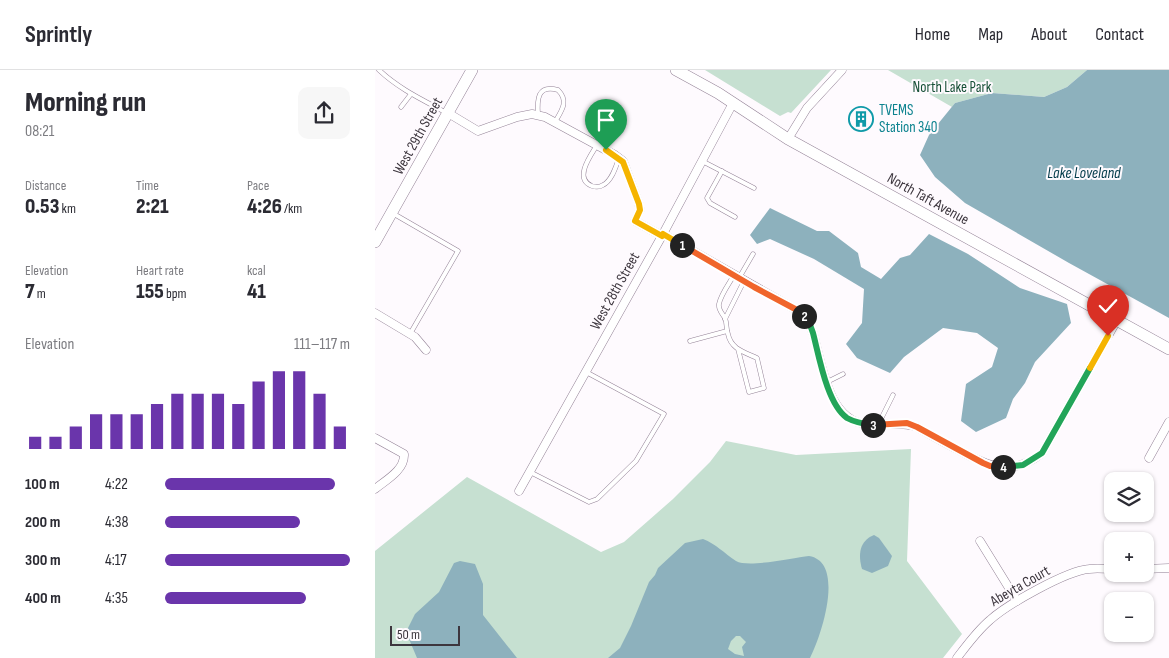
<!DOCTYPE html>
<html lang="en">
<head>
<meta charset="utf-8">
<style>
  :root { --surface:#fff; --page:#f7f7f7; --text:#2b2b33; --muted:#7c7c81; --line:#e1e1e2; --accent:#6a35ab }
  body { margin:0; font-family:"Sofia Sans Condensed",sans-serif; background:var(--page); color:var(--text); height:100vh; display:flex; flex-direction:column; font-size:19px; white-space:nowrap }
  * { box-sizing:border-box; margin:0 }
  p { font-size:16px; color:var(--muted) }
  .icon { flex:none; width:28px; height:28px; fill:none; stroke:currentColor; stroke-width:2; stroke-linecap:round; stroke-linejoin:round }
  .map { position:relative; flex:1; overflow:hidden }
  .side { display:flex; flex-direction:column; background:var(--surface); width:375px }
  .side>* { flex:none }
  .tools { position:absolute; left:729px; top:402px; display:grid; gap:10px }
  .tools a { display:grid; place-items:center; width:50px; height:50px; border-radius:10px; background:var(--surface); box-shadow:0 1px 4px #0004; font-size:25px }
  .scale { position:absolute; left:15px; bottom:12px; width:70px; box-sizing:border-box; padding-left:5px; border:2px solid #3d363e; border-top:0; font-size:14px; line-height:18px; white-space:nowrap; color:#3d363e; -webkit-text-stroke:4px #fefafe; paint-order:stroke }
  .pin { position:absolute; display:grid; place-items:center; width:42px; height:42px; color:#fff; margin:-51px -21px; border-radius:50% 50% 50% 0; rotate:-45deg; box-shadow:0 0 5px #0007 }
  .pin .icon { rotate:45deg }
  .km { position:absolute; width:25px; height:25px; margin:-12px; border-radius:50%; background:#222; color:#fff; font-size:14px; line-height:25px; text-align:center }
  .round { display:grid; place-items:center; flex:none; width:52px; height:52px; border-radius:10px; background:var(--page) }
  .headline { display:flex; align-items:center; justify-content:space-between; height:85px; padding:0 25px }
  h1 { font-size:28px; font-weight:800; line-height:38px }
  .stats { display:grid; grid-template-columns:repeat(3,1fr); gap:8px; height:85px; padding:5px 25px }
  .stats div { display:grid; align-content:center }
  .stats b { font-size:21px; font-weight:800 }
  .stats small { font-size:14px; font-weight:400 }
  .stats p { font-size:14px }
  .chart { height:140px; padding:10px 25px }
  .chart p { display:flex; justify-content:space-between }
  .chart svg { width:100%; height:90px; margin-top:5px; stroke:var(--accent); stroke-width:6 }
  ul { padding:0 25px; list-style:none; font-size:16px }
  li { display:grid; grid-template-columns:80px 60px 1fr; align-items:center; height:38px }
  li i { height:12px; border-radius:6px; background:var(--accent) }
  header { display:flex; align-items:center; gap:30px; box-sizing:border-box; height:70px; padding:0 25px; background:var(--surface); border-bottom:1px solid var(--line) }
  header strong { font-size:24px }
  nav { display:flex; gap:28px; margin-inline-start:auto; font-size:18px }
  main { display:flex; flex:1; min-height:0 }
  .map>svg:first-child { display:block }
  .green { fill:#c6e0d1 }
  .water { fill:#8db1bd; fill-rule:evenodd }
  .lines { fill:none; stroke-linecap:round; stroke-linejoin:round }
  .lane-casing { stroke:#948397; stroke-width:5 }
  .street-casing { stroke:#948397; stroke-width:9 }
  .secondary-casing { stroke:#948397; stroke-width:12 }
  .lane { stroke:#fff; stroke-width:4 }
  .street { stroke:#fff; stroke-width:8 }
  .secondary { stroke:#fff; stroke-width:11 }
  .split-1-casing { stroke:#fff; stroke-width:10 }
  .split-2-casing { stroke:#fff; stroke-width:10 }
  .split-3-casing { stroke:#fff; stroke-width:10 }
  .split-4-casing { stroke:#fff; stroke-width:10 }
  .split-5-casing { stroke:#fff; stroke-width:10 }
  .split-6-casing { stroke:#fff; stroke-width:10 }
  .split-1 { stroke:#f5b400; stroke-width:6 }
  .split-2 { stroke:#f0652b; stroke-width:6 }
  .split-3 { stroke:#22a559; stroke-width:6 }
  .split-4 { stroke:#f0652b; stroke-width:6 }
  .split-5 { stroke:#22a559; stroke-width:6 }
  .split-6 { stroke:#f5b400; stroke-width:6 }
  .labels { text-anchor:middle; dominant-baseline:central; stroke-width:4; stroke-linejoin:round; paint-order:stroke }
  .park-label { font-size:15px; fill:#175037; stroke:#fefafe }
  .culture-label { font-size:15px; fill:#0d838f; stroke:#fefafe; text-anchor:start }
  .street-label { font-size:15px; fill:#3d363e; stroke:#fefafe }
  .water-label { font-size:16px; font-style:italic; fill:#033b4a; stroke:#fefafe }
</style>
</head>
<body>
<header>
<strong>Sprintly</strong>
<nav><a>Home</a><a>Map</a><a>About</a><a>Contact</a></nav>
</header>
<main>
<section class="side">
<div class="headline"><div><h1>Morning run</h1><p>08:21</p></div><a class="round"><svg class="icon" aria-label="share" viewBox="0 0 24 24"><path d="M12 15V3M7 8l5-5 5 5M5 13v7h14v-7"/></svg></a></div>
<div class="stats">
<div><p>Distance</p><b>0.53<small> km</small></b></div>
<div><p>Time</p><b>2:21</b></div>
<div><p>Pace</p><b>4:26<small> /km</small></b></div>
</div>
<div class="stats">
<div><p>Elevation</p><b>7<small> m</small></b></div>
<div><p>Heart rate</p><b>155<small> bpm</small></b></div>
<div><p>kcal</p><b>41</b></div>
</div>
<div class="chart"><p><span>Elevation</span>111–117 m</p>
<svg viewBox="0 0 160 44" preserveAspectRatio="none"><path d="M5 44V38M15 44V38M25 44V33M35 44V27M45 44V27M55 44V27M65 44V22M75 44V17M85 44V17M95 44V17M105 44V22M115 44V11M125 44V6M135 44V6M145 44V17M155 44V33"/></svg>
</div>
<ul>
<li><b>100 m</b>4:22<i style="width:92%"></i></li>
<li><b>200 m</b>4:38<i style="width:73%"></i></li>
<li><b>300 m</b>4:17<i style="width:100%"></i></li>
<li><b>400 m</b>4:35<i style="width:76%"></i></li>
</ul>
</section>
<div class="map">
<svg width="794" height="588" viewBox="0 0 794 588">
  <rect width="100%" height="100%" fill="#fefafe"/>
  <g class="green">
    <path d="M330 0H456L416 43 413 42 405 46Z"/>
    <path d="M513 0H712L692 17 669 27 617 23 580 33 577 37Z"/>
    <path d="M351 371 421 385 536 379 532 491 587 564 568 588H0V481L92 407 226 482 249 472 298 429 335 392Z"/>
  </g>
  <g class="water">
    <path d="M712 0H794V248L694 193 590 133 560 107 545 85 554 65 580 33 617 23 669 27 692 17Z"/>
    <path d="M395 138 442 161H454L483 183 486 197 506 209 525 188 535 185 554 164 593 184 645 218 692 234 696 253 660 292 650 313 638 329 631 348 601 362 586 351 591 314 617 297 623 278 602 263 568 258 529 287 515 303 482 288 471 274 487 253 489 219 439 189 395 169 382 174 375 165Z"/>
    <path d="M499 465 504 468 517 486 513 496 497 503 487 499C483 485 484 471 499 465Z"/>
    <path d="M328 469C341 474 349 483 361 491 373 498 418 488 434 486 471 492 446 567 435 588H233L245 578 256 556 274 512 280 505 283 498 310 473ZM361 566H365L371 572 367 577 369 586 360 584 353 579 356 571Z"/>
    <path d="M85 491 100 494 108 514V545L142 588H42L31 562 40 544 64 522 79 493Z"/>
  </g>
  <g class="lines">
    <defs>
      <g id="lane">
        <path d="M4 0C24 19 48 30 72 43"/>
        <path d="M26 37 36 24"/>
        <path d="M163 45C162 30 162 14 183 20 194 31 187 40 180 52"/>
        <path d="M222 75C216 85 198 109 217 116 220 117 225 117 228 115 237 111 241 96 244 88"/>
        <path d="M327 91 379 118"/>
        <path d="M347 101 332 128 335 133 360 147"/>
        <path d="M19 144 83 181 35 264"/>
        <path d="M359 205C354 214 346 224 344 234 343 240 347 243 350 248 352 253 351 259 353 264 356 279 369 282 382 288L389 318 374 322 363 279"/>
        <path d="M364 208 378 184"/>
        <path d="M350 249 369 211"/>
        <path d="M315 271 352 261"/>
        <path d="M452 312 468 304"/>
        <path d="M503 355 518 325"/>
        <path d="M155 402 214 432 222 429 261 391 289 344 211 302"/>
      </g>
      <g id="street">
        <path d="M73 43 103 61 142 47 157 44 170 47 240 85 248 91 264 134 265 140 260 151 287 166"/>
        <path d="M413 69 432 38 467 0"/>
        <path d="M288 164 425 242 434 253 438 263C447 294 453 352 492 354 509 356 525 351 542 357 556 365 570 373 584 380 613 397 637 407 667 383L742 250"/>
        <path d="M0 243 40 267 51 280"/>
        <path d="M0 368 29 384C30 400 11 410 0 419"/>
        <path d="M774 388 794 352"/>
        <path d="M144 421 288 164 358 33"/>
        <path d="M605 471 642 531"/>
        <path d="M770 499 794 498"/>
        <path d="M582 588C592 575 602 561 615 550 633 534 691 501 714 499 722 498 730 499 738 499"/>
      </g>
      <g id="secondary">
        <path d="M301 0 343 23 413 69 794 279"/>
        <path d="M0 172 97 0"/>
      </g>
    </defs>
    <use href="#lane" class="lane-casing"/>
    <use href="#street" class="street-casing"/>
    <use href="#secondary" class="secondary-casing"/>
    <use href="#lane" class="lane"/>
    <use href="#street" class="street"/>
    <use href="#secondary" class="secondary"/>
  </g>
  <g class="lines">
    <defs>
      <path id="split-1" d="M231 80 248 92 264 134 265 140 260 151 287 166 288 164 307 175"/>
      <path id="split-2" d="M307 175 379 217 422 240 429 246"/>
      <path id="split-3" d="M429 246 434 252 438 263C444 286 452 334 472 348 481 353 489 354 498 355"/>
      <path id="split-4" d="M498 355 532 353 542 357 608 393 615 396 628 397"/>
      <path id="split-5" d="M628 397 648 395 667 383 715 298"/>
      <path id="split-6" d="M715 298 733 266"/>
    </defs>
    <use href="#split-1" class="split-1-casing"/>
    <use href="#split-2" class="split-2-casing"/>
    <use href="#split-3" class="split-3-casing"/>
    <use href="#split-4" class="split-4-casing"/>
    <use href="#split-5" class="split-5-casing"/>
    <use href="#split-6" class="split-6-casing"/>
    <use href="#split-1" class="split-1"/>
    <use href="#split-2" class="split-2"/>
    <use href="#split-3" class="split-3"/>
    <use href="#split-4" class="split-4"/>
    <use href="#split-5" class="split-5"/>
    <use href="#split-6" class="split-6"/>
  </g>
  <defs>
    <symbol id="building-ring" viewBox="-11 -11 22 22"><circle r="9.5" fill="#fefafe" stroke="#0f9aa8" stroke-width="1.5"/><path d="M-4-6H4V6H1V3H-1V6H-4ZM-2.5-4.3h1.7v1.8h-1.7ZM.8-4.3h1.7v1.8H.8ZM-2.5-1h1.7V.8h-1.7ZM.8-1h1.7V.8H.8Z" fill="#0f9aa8"/></symbol>
  </defs>
  <g fill-rule="evenodd">
    <use href="#building-ring" x="472" y="35" width="28" height="28"/>
  </g>
  <g class="labels">
    <g class="park-label">
      <text x="577" y="17">North Lake Park</text>
    </g>
    <g class="culture-label">
      <text x="504" y="40">TVEMS<tspan x="504" dy="17">Station 340</tspan></text>
    </g>
    <g class="street-label">
      <text transform="translate(43 66) rotate(-61)">West 29th Street</text>
      <text transform="translate(553 129) rotate(29)">North Taft Avenue</text>
      <text transform="translate(240 221) rotate(-61)">West 28th Street</text>
      <text transform="translate(645 516) rotate(-30)">Abeyta Court</text>
    </g>
    <g class="water-label">
      <text x="709" y="103">Lake Loveland</text>
    </g>
  </g>
</svg>
<div class="tools">
<a><svg class="icon" aria-label="layers" viewBox="0 0 24 24"><path d="M12 4l9 5-9 5-9-5zM3 14l9 5 9-5"/></svg></a>
<a>+</a>
<a>−</a>
</div>
<div class="scale">50 m</div>
<div class="pin" style="left:231px;top:80px;background:#1e9e55"><svg class="icon" aria-label="arrive" viewBox="0 0 24 24"><path d="M6 21V4h12l-3 4 3 4H6"/></svg></div>
<div class="pin" style="left:733px;top:266px;background:#d93025"><svg class="icon" aria-label="check" viewBox="0 0 24 24"><path d="M5 12l5 5 9-10"/></svg></div>
<b class="km" style="left:307px;top:175px">1</b>
<b class="km" style="left:429px;top:246px">2</b>
<b class="km" style="left:498px;top:355px">3</b>
<b class="km" style="left:628px;top:397px">4</b>
</div>
</main>
</body>
</html>
